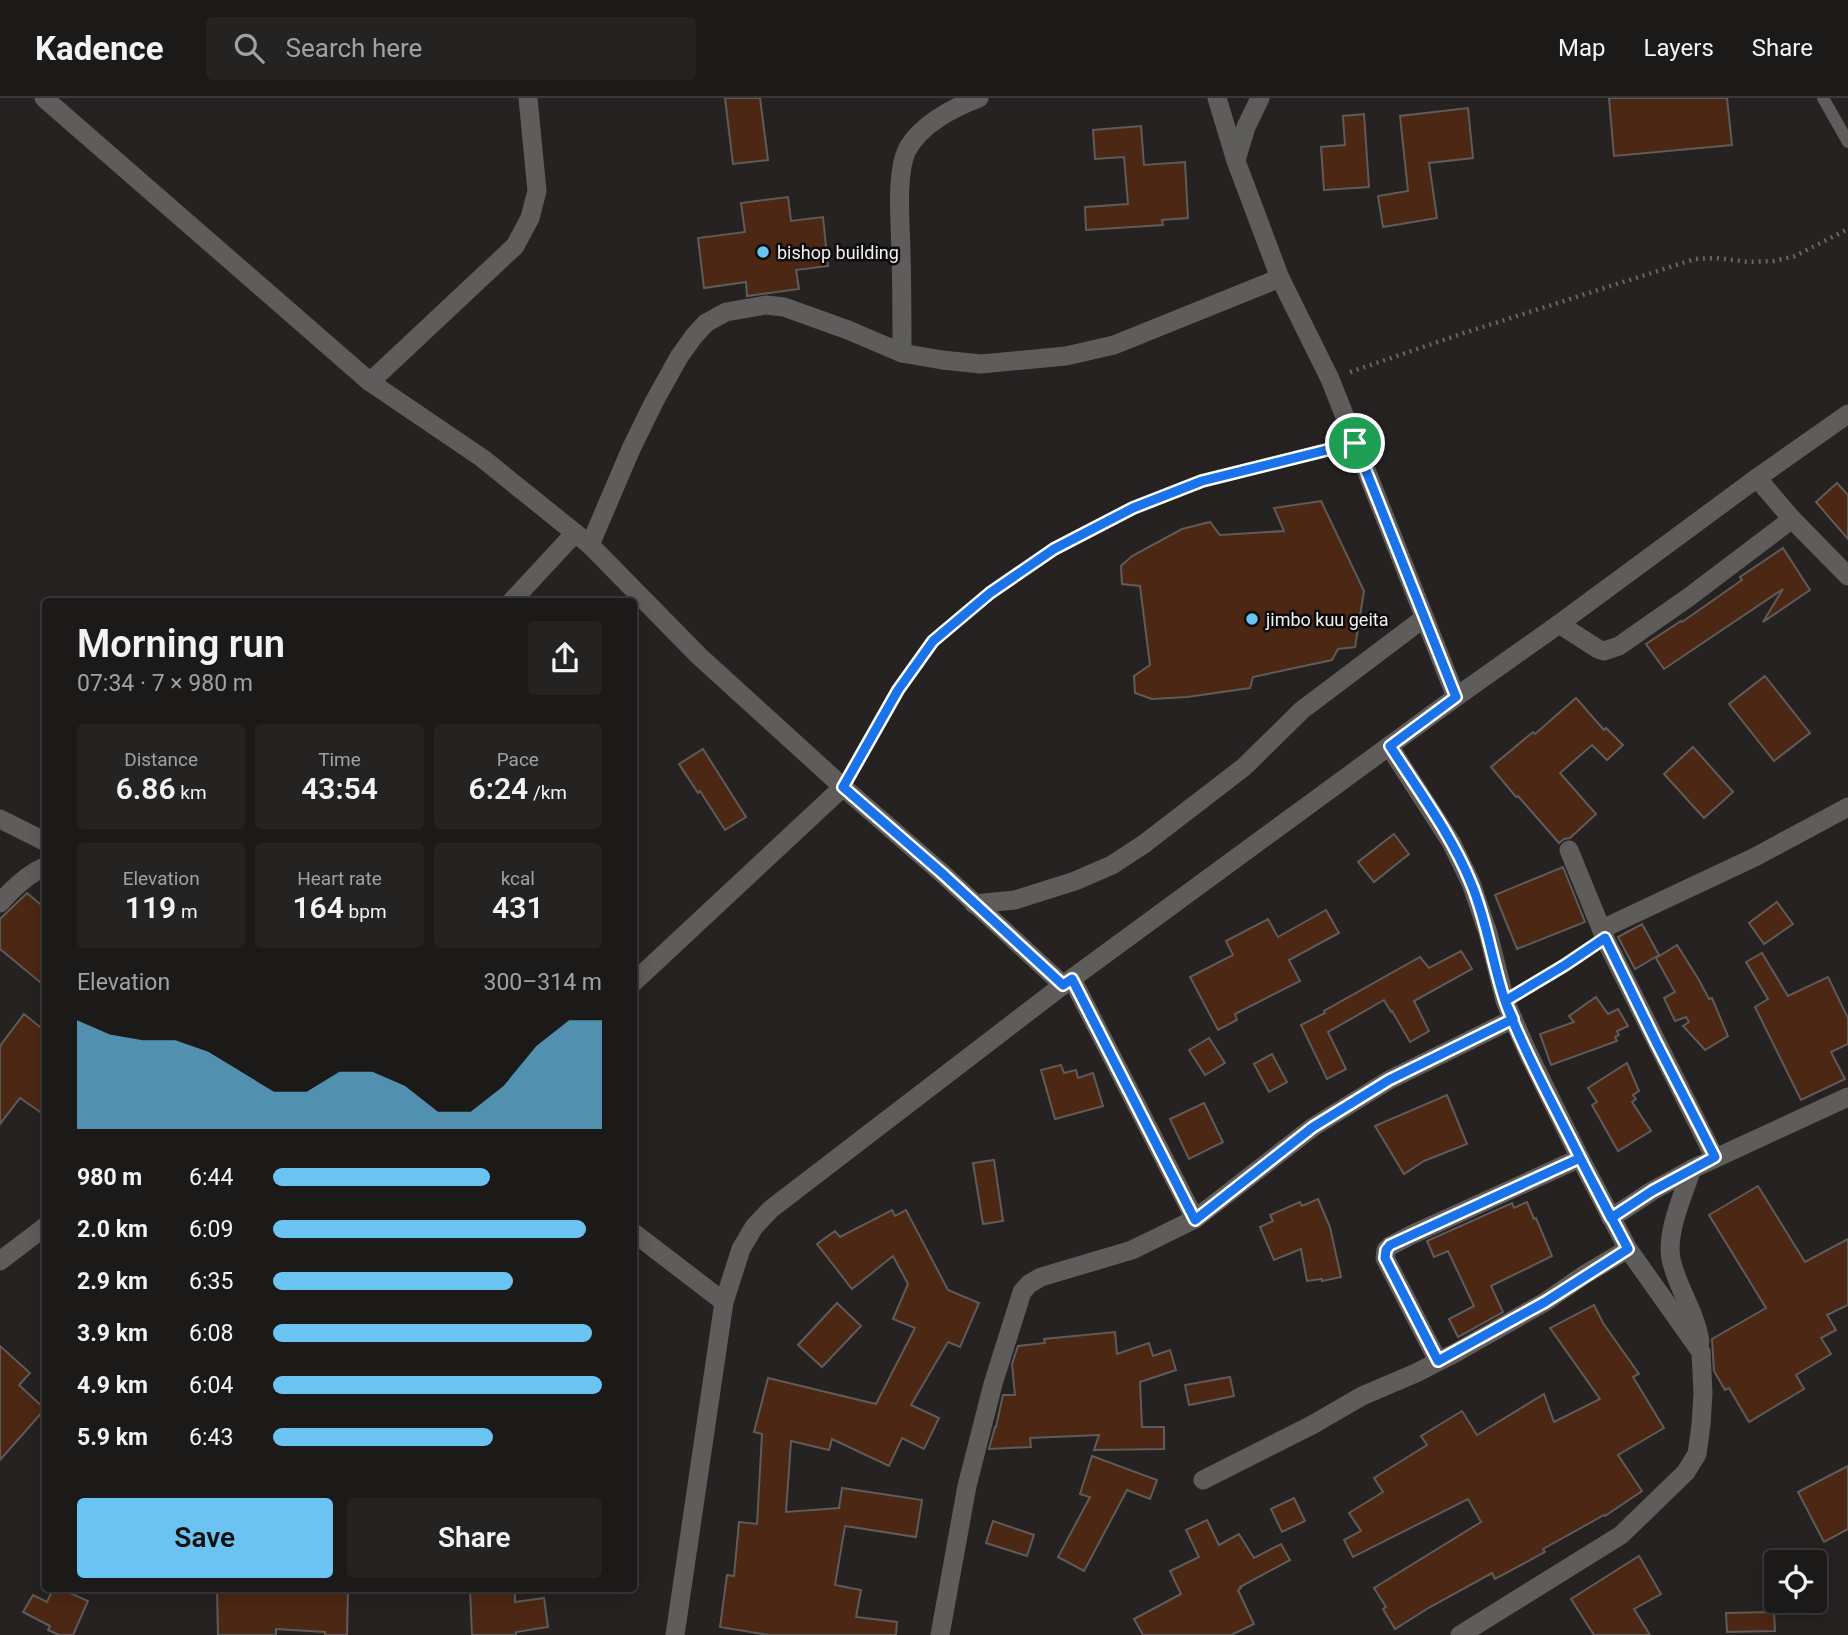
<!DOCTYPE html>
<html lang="en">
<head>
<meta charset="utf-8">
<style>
  :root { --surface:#1c1a19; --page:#252322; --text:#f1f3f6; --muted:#a0a1a2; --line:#3a3838; --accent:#6ac3f1 }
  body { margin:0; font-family:Roboto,sans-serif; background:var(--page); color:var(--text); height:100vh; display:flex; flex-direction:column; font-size:26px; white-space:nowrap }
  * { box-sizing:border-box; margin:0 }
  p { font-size:23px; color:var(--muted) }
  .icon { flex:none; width:38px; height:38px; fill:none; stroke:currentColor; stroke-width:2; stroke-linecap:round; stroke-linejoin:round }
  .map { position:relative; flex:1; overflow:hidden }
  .drawer { position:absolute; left:42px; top:500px; width:595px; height:994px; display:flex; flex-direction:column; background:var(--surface); border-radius:7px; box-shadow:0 4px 18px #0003,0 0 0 2px var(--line) }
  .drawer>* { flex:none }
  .controls { position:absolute; left:1764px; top:1452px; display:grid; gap:14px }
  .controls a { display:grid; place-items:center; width:63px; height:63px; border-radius:7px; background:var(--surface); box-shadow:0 4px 18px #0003,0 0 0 2px var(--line); font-size:35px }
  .pin { position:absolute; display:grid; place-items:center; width:60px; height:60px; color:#fff; margin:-30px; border:4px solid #fff; border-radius:50%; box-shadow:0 2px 7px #0007 }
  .round { display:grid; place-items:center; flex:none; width:74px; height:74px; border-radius:7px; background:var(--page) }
  .headline { display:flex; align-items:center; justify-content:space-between; height:119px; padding:0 35px }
  h1 { font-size:38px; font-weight:600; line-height:52px }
  .metrics { display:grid; grid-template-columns:repeat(3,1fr); gap:10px; height:119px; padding:7px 35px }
  .metrics div { display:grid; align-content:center; border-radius:7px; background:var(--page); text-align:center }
  .metrics b { font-size:30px; font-weight:600 }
  .metrics small { font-size:19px; font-weight:400 }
  .metrics p { font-size:19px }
  .chart { height:196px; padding:14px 35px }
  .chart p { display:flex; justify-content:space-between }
  .chart svg { width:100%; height:126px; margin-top:7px; fill:var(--accent); opacity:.7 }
  .action { display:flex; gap:14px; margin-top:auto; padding:14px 35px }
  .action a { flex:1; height:80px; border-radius:7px; background:var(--accent); color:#111; font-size:28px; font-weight:600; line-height:80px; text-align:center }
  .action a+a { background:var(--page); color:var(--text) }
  ul { padding:0 35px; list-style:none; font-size:23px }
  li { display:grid; grid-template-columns:112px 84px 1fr; align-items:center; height:52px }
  li i { height:18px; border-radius:9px; background:var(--accent) }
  header { display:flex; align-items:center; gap:42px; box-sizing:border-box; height:98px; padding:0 35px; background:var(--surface); border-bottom:2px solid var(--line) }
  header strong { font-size:33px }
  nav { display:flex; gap:38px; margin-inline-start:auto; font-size:24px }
  .search { width:490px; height:63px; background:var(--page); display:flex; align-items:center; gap:18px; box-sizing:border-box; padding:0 24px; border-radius:7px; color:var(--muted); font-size:26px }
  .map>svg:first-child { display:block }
  .building { fill:#4c2714; stroke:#5e5b59; stroke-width:2 }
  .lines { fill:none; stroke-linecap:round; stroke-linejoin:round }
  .path { stroke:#686665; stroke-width:4.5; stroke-dasharray:2 5; stroke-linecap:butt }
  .service { stroke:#5e5d5c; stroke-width:12 }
  .minor { stroke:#5e5d5c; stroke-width:19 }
  .tertiary { stroke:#5e5d5c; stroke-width:19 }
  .route-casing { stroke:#fff; stroke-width:14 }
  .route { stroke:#1a73e8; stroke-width:9 }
  .poi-dot { fill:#6ac3f1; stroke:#0d0c0c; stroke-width:2.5 }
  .labels { text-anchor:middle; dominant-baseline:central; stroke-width:5; stroke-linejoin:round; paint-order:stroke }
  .poi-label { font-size:18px; fill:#f2f1f0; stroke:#0d0c0c; text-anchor:start }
</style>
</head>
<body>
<header>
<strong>Kadence</strong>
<div class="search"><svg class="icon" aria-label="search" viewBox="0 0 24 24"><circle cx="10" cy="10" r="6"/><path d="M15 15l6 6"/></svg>Search here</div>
<nav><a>Map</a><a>Layers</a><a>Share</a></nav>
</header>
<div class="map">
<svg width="1848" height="1537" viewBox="0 0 1848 1537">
  <rect width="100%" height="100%" fill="#252221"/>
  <g class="building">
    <path d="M725 0H760L768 62 733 66Z"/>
    <path d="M1609 0H1727L1732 47 1614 58Z"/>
    <path d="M1468 10 1473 60 1429 65 1437 120 1383 129 1378 98 1408 93 1400 18Z"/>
    <path d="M1364 16 1369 89 1324 92 1321 49 1345 47 1343 18Z"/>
    <path d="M1141 28 1144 67 1185 64 1188 120 1162 122 1163 127 1086 132 1085 109 1128 106 1124 59 1095 61 1093 32Z"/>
    <path d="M788 99 791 123 823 119 828 168 796 172 799 191 747 198 746 184 704 190 698 140 745 134 741 105Z"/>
    <path d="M1837 385 1848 397V441L1816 404Z"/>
    <path d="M1321 403 1364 493 1355 549 1338 551 1332 562 1253 579 1250 590 1187 599 1152 601 1135 595 1134 578 1150 567 1140 488 1122 486 1121 468 1132 458 1182 431 1210 424 1220 437 1284 433 1274 410Z"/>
    <path d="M1783 450 1810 492 1763 524 1783 491 1664 571 1646 546 1681 523 1682 524 1742 482 1740 479Z"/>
    <path d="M1765 578 1810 635 1774 663 1729 606Z"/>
    <path d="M1576 600 1604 632 1606 630 1623 647 1607 662 1592 647 1560 675 1596 716 1570 740 1564 741 1559 745 1518 698 1516 699 1491 669 1533 634 1535 636Z"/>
    <path d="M1693 649 1733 694 1704 720 1664 676Z"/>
    <path d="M703 651 746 719 725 732 700 693 698 695 679 666Z"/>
    <path d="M1394 736 1409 756 1374 784 1358 764Z"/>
    <path d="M1563 769 1585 824 1517 851 1495 797Z"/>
    <path d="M27 795 46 811V889L0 851V821Z"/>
    <path d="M1777 804 1793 826 1764 846 1749 825Z"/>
    <path d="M1326 812 1339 835 1289 862 1300 883 1235 916 1237 922 1218 932 1190 879 1233 857 1226 843 1268 821 1278 839Z"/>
    <path d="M1642 826 1659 857 1635 871 1618 839Z"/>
    <path d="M1677 847 1699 882 1709 901 1712 900 1728 938 1705 952 1683 928 1689 924 1686 919 1675 923 1664 900 1675 894 1656 860Z"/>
    <path d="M1461 853 1472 871 1414 903 1429 933 1410 944 1392 913 1391 914 1384 902 1328 934 1346 971 1327 981 1301 927 1325 915 1324 913 1420 859 1429 870Z"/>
    <path d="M1762 855 1788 898 1828 879 1848 920V946L1831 954 1845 981 1801 1002 1755 909 1768 901 1746 864Z"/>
    <path d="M1596 899 1608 916 1618 911 1628 928 1617 933 1619 937 1615 939 1617 943 1551 967 1540 936 1574 924 1569 918Z"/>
    <path d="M24 916 46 934V1018L20 1000 0 1026V948Z"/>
    <path d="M1209 940 1225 965 1205 977 1189 952Z"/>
    <path d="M1272 956 1287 984 1269 994 1254 966Z"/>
    <path d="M1627 965 1639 993 1633 997 1636 1001 1632 1004 1651 1033 1618 1053 1592 1007 1597 1004 1588 990Z"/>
    <path d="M1061 967 1064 975 1076 972 1078 980 1093 975 1103 1008 1055 1021 1041 972Z"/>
    <path d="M1447 997 1467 1046 1424 1063 1404 1076 1375 1028Z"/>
    <path d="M1204 1005 1223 1044 1189 1061 1170 1021Z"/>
    <path d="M994 1062 1003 1123 983 1126 973 1065Z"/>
    <path d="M1758 1088 1805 1164 1848 1141V1207L1827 1217 1836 1232 1821 1240 1831 1256 1796 1277 1804 1291 1749 1324 1729 1290 1725 1292 1714 1273 1712 1241 1766 1210 1709 1117Z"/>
    <path d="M1318 1101 1330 1129 1341 1179 1322 1183V1181L1307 1183 1301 1151 1274 1162 1260 1129 1273 1123 1270 1117 1300 1104 1302 1108Z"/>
    <path d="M1527 1104 1534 1121 1536 1120 1552 1158 1491 1188 1503 1214 1458 1239 1449 1221 1474 1208 1448 1153 1434 1159 1427 1143 1512 1105 1514 1110Z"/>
    <path d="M892 1112 895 1118 906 1112 948 1192 979 1205 960 1249 948 1244 911 1307 939 1320 924 1351 902 1340 889 1368 832 1341 829 1352 791 1343 786 1414 839 1410 842 1390 922 1402 916 1439 845 1428 835 1487 861 1492 856 1519 897 1524 896 1537H769L720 1529 727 1477 734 1478 739 1424 757 1426 762 1336 754 1334 768 1280 876 1306 915 1230 893 1221 908 1186 893 1158 852 1191 817 1146 835 1133 840 1139Z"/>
    <path d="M837 1205 861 1228 822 1269 798 1247Z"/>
    <path d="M1594 1207 1603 1225 1639 1276 1633 1279 1664 1330 1618 1357 1642 1393 1605 1418 1604 1417 1543 1451 1545 1454 1495 1481 1492 1475 1430 1509 1395 1531 1383 1511 1386 1509 1374 1490 1481 1424 1468 1401 1353 1459 1344 1442 1361 1433 1349 1415 1383 1394 1374 1380 1427 1347 1421 1338 1462 1313 1477 1337 1544 1296 1554 1324 1600 1301 1550 1230Z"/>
    <path d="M1115 1234 1117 1256 1149 1245 1153 1258 1170 1252 1176 1272 1140 1284 1142 1329H1164V1351L1094 1352 1099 1337 1030 1340 1031 1349 989 1351 995 1329H996L1003 1297H1015L1012 1266 1018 1248 1045 1245 1044 1241Z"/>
    <path d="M0 1248 30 1275 19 1287 45 1311 0 1362Z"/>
    <path d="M1230 1279 1234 1298 1189 1307 1185 1287Z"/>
    <path d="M1092 1358 1157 1382 1150 1401 1127 1392 1084 1473 1058 1459 1090 1399 1080 1396Z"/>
    <path d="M1848 1368V1431L1824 1444 1798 1394Z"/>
    <path d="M1294 1400 1305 1423 1282 1434 1271 1411Z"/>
    <path d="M1207 1422 1219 1447 1239 1436 1254 1460 1281 1446 1290 1462 1240 1489 1241 1490 1238 1492 1254 1526 1231 1537H1143L1134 1521 1181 1496 1170 1473 1199 1459 1186 1432Z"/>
    <path d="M993 1423 1034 1437 1027 1458 986 1445Z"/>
    <path d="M1639 1458 1661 1496 1634 1511 1650 1537H1594L1571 1501Z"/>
    <path d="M53 1491H61L88 1503 73 1537H59L48 1532 50 1528 23 1514 33 1497 47 1504Z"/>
    <path d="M217 1491H348L347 1537H325V1534L276 1531V1537H218Z"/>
    <path d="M470 1491H515V1504L544 1500 548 1529 516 1534V1537H472Z"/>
    <path d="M1774 1514 1775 1533 1727 1534 1726 1515Z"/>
  </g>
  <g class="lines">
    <g class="path">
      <path d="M1350 274 1464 235 1695 161 1716 160 1749 164 1774 163 1795 158 1848 131"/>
      <path d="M1524 891 1588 852"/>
    </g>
    <g class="service">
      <path d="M1823 0 1848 44"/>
      <path d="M843 689 898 592 933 543 990 495 1054 451 1133 410 1202 383 1355 345"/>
    </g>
    <g class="minor">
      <path d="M44 0 370 284 482 360 590 447 699 558 843 689 943 776 1063 887"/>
      <path d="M1217 0 1236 63 1280 180 1330 281 1456 599"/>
      <path d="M1236 62 1246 29 1260 0"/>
      <path d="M902 255C902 223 902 190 901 158 901 130 895 77 907 52 920 27 954 9 979 0"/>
      <path d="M370 284 515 148 530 120 537 93 528 0"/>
      <path d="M1757 380 1792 421 1848 478"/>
      <path d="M590 447 631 351 654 304 679 259 694 238 706 225 726 214 766 207 784 209 848 232 902 255 942 262 981 266 1066 258 1114 247 1280 180"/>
      <path d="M511 504 575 435"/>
      <path d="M1559 526 1598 551 1604 553 1619 548 1689 499 1792 421"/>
      <path d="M1389 648 1451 744 1471 785 1488 835 1505 903 1528 955 1580 1060 1628 1151 1701 1254 1703 1295 1701 1327 1697 1356 1686 1374 1621 1437 1460 1537"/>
      <path d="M0 721 46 744"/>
      <path d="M1569 752 1607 845 1715 1060"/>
      <path d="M0 805C13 790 28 776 46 768"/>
      <path d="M974 806 1015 802 1075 783 1112 767 1144 746 1244 669 1302 612 1424 520"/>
      <path d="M1602 831 1755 759 1848 709"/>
      <path d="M1072 881 1195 1121"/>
      <path d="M634 884 843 689"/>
      <path d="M1692 1071C1683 1097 1666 1134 1671 1161 1677 1190 1696 1214 1700 1244"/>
      <path d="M1611 1120 1652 1093 1692 1071 1848 999"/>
      <path d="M634 1135 724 1204"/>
      <path d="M0 1163 46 1128"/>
      <path d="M1438 1263 1385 1160 1386 1152 1390 1148 1411 1137 1580 1060"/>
      <path d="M1203 1382 1312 1327 1362 1298 1416 1275 1455 1255 1545 1204 1584 1177 1628 1151"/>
      <path d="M940 1537 967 1388 993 1286 1022 1194 1029 1186 1041 1179 1132 1152 1195 1121 1313 1029 1389 982 1513 921"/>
    </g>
    <path class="tertiary" d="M675 1537 724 1204 741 1151 754 1129 771 1111 1063 887 1456 599 1559 526 1757 380 1848 316"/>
  </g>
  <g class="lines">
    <defs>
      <path id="route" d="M1355 345 1456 599 1390 648C1418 692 1451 736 1471 785 1487 823 1492 864 1505 903 1516 934 1532 965 1547 995 1573 1047 1600 1099 1628 1151L1545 1204 1438 1263 1385 1160 1386 1152 1390 1147 1580 1060 1611 1120 1652 1093 1715 1059 1656 944 1605 840 1565 867 1505 903 1513 921 1389 982 1313 1029 1195 1122 1072 881 1063 887 943 776 843 689 898 592 933 543 990 495 1054 451 1133 410 1202 383 1355 345"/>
    </defs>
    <use href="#route" class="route-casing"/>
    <use href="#route" class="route"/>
  </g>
  <g class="poi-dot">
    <circle cx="763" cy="154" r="7"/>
    <circle cx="1252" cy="521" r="7"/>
  </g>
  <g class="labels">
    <g class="poi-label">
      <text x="777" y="154">bishop building</text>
      <text x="1266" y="521">jimbo kuu geita</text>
    </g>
  </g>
</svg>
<div class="controls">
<a><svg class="icon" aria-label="locate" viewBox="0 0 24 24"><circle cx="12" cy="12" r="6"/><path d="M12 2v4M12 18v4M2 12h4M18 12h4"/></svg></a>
</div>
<div class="pin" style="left:1355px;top:345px;background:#1e9e55"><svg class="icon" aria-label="arrive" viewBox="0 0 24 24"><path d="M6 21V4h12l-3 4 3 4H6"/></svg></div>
<section class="drawer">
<div class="headline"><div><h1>Morning run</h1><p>07:34 · 7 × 980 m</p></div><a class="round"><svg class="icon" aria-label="share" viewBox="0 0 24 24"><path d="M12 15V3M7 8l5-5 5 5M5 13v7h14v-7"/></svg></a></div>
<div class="metrics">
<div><p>Distance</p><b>6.86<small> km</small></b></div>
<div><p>Time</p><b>43:54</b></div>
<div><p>Pace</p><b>6:24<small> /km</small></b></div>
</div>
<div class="metrics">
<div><p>Elevation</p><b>119<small> m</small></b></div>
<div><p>Heart rate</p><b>164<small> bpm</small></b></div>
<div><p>kcal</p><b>431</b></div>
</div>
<div class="chart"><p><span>Elevation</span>300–314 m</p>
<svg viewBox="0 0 160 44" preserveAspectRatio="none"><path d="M0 44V6L10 11L20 13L30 13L40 17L50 24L60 31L70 31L80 24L90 24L100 29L110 38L120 38L130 29L140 15L150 6L160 6V44z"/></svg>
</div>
<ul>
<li><b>980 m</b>6:44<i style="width:66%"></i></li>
<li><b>2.0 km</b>6:09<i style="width:95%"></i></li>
<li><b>2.9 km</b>6:35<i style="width:73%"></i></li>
<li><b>3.9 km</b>6:08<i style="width:97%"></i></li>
<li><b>4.9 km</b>6:04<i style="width:100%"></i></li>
<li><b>5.9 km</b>6:43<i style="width:67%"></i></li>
</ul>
<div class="action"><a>Save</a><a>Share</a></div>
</section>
</div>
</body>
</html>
